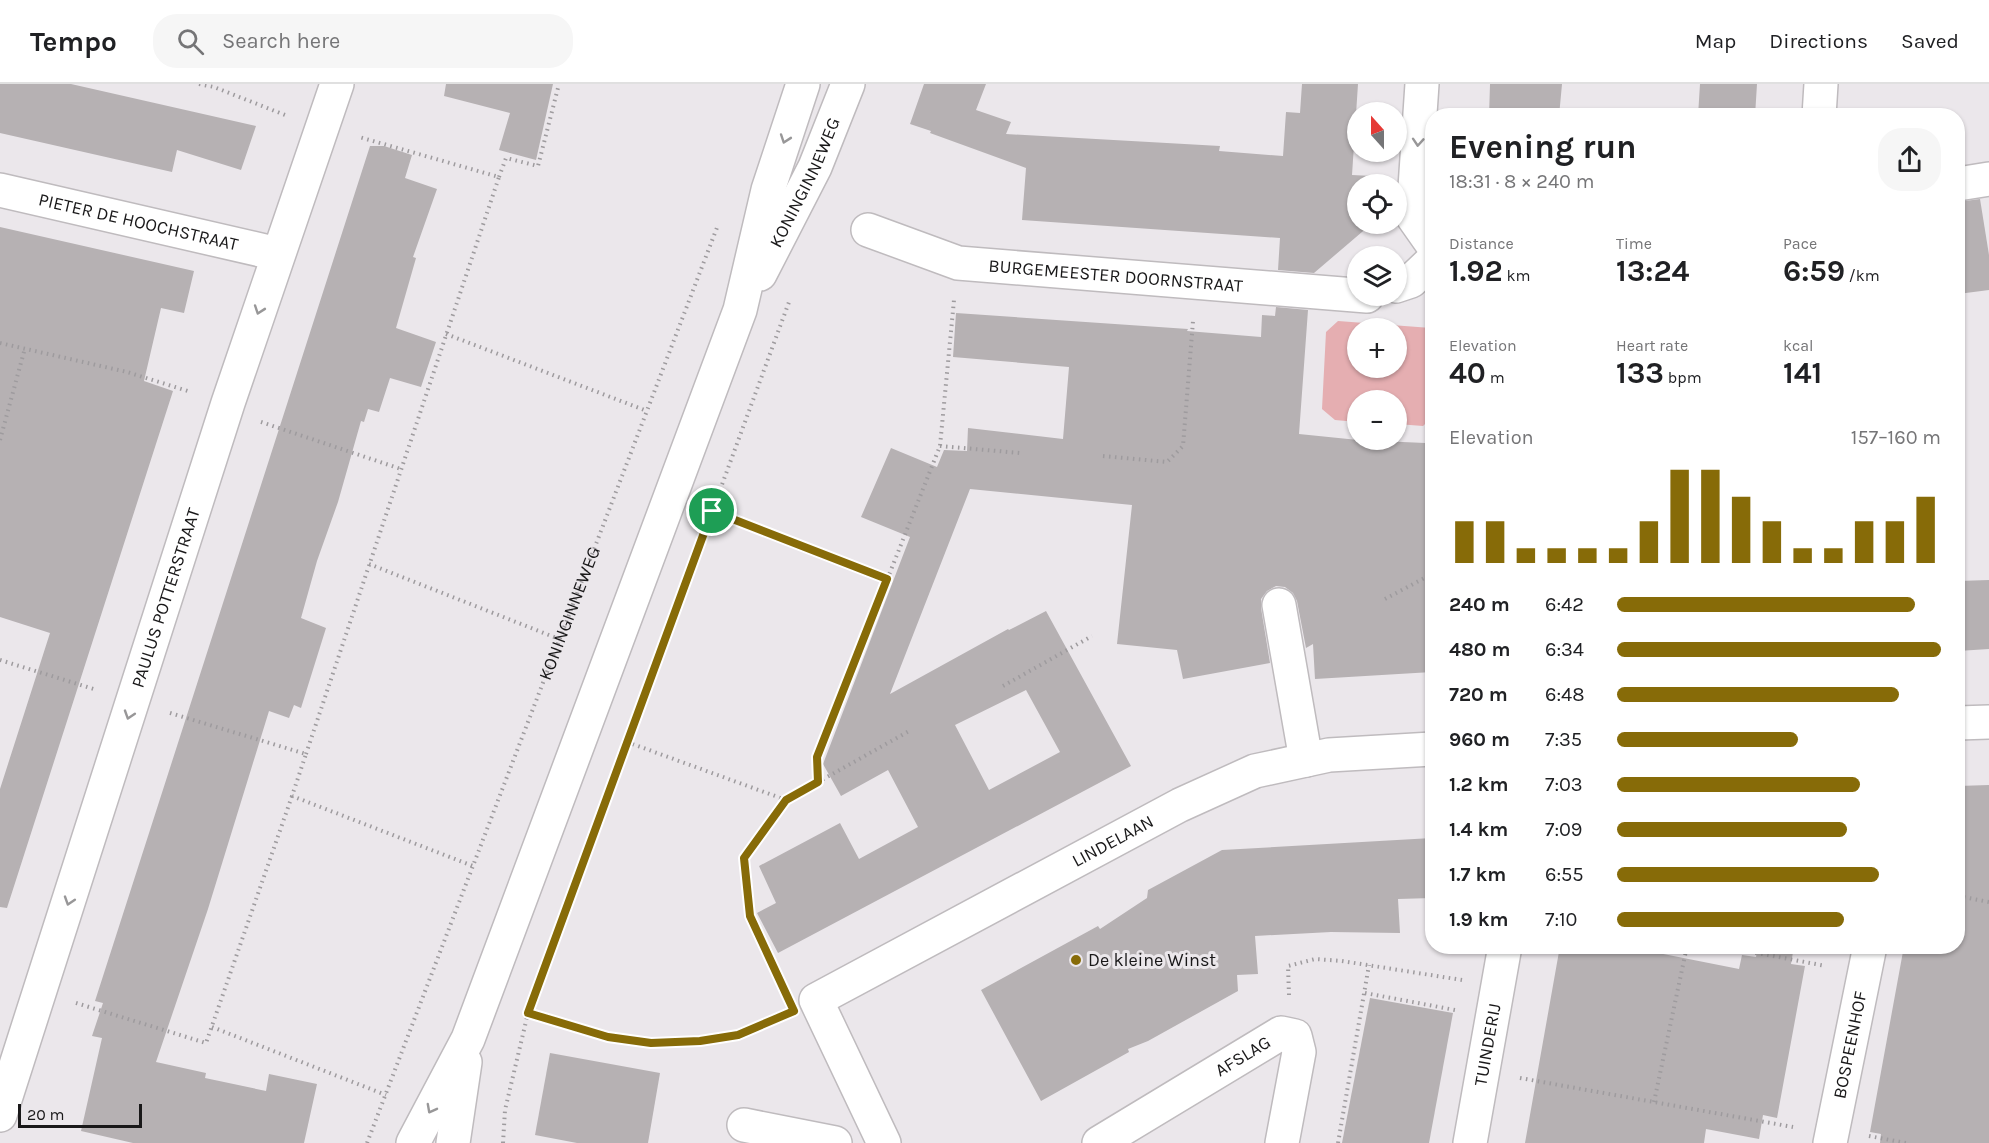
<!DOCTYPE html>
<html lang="en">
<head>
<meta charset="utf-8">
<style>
  :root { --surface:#fff; --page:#f6f6f6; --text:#202124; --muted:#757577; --line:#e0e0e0; --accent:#876b08 }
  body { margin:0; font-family:Karla,sans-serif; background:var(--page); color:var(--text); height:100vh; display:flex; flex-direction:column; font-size:22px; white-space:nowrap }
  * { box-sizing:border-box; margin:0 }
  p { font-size:20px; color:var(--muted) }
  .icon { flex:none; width:33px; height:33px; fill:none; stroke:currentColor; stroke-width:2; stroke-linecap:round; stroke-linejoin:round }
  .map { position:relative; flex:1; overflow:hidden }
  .details { position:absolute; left:1425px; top:24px; width:540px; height:846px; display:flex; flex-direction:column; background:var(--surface); border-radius:24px; box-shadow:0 2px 4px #0004 }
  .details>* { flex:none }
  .needle { width:39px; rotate:339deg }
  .tools { position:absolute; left:1347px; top:18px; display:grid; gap:12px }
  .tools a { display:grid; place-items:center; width:60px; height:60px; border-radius:50%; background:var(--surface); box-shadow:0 2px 4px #0004; font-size:30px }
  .scale { position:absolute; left:18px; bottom:15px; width:124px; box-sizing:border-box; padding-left:6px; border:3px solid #191819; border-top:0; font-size:16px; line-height:21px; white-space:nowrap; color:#191819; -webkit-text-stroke:4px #ebe7eb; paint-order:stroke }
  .pin { position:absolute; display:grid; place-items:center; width:51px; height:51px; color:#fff; margin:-26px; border:3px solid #fff; border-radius:50%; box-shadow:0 2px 6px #0007 }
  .round { display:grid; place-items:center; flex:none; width:63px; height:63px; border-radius:24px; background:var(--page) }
  .overview { display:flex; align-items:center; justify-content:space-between; height:102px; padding:0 24px }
  h1 { font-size:33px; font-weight:700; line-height:45px }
  .stats { display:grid; grid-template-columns:repeat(3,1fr); gap:9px; height:102px; padding:6px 24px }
  .stats div { display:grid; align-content:center }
  .stats b { font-size:30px; font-weight:700 }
  .stats small { font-size:16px; font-weight:400 }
  .stats p { font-size:16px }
  .chart { height:168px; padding:12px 24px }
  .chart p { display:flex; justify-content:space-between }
  .chart svg { width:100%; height:108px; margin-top:6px; stroke:var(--accent); stroke-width:6 }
  ul { padding:0 24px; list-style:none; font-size:20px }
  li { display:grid; grid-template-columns:96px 72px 1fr; align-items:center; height:45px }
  li i { height:15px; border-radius:8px; background:var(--accent) }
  header { display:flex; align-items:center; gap:36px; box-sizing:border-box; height:84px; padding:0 30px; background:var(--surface); border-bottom:2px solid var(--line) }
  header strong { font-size:28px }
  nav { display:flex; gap:33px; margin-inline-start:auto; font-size:21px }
  .search { width:420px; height:54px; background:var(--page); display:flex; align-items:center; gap:15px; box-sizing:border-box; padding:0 21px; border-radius:24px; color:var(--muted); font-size:22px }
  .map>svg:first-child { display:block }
  .green { fill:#e5aeb1; fill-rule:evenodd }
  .building { fill:#b6b1b3; fill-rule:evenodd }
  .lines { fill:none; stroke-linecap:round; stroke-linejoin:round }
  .minor-casing { stroke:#bfbbbe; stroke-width:36 }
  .major-casing { stroke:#bfbbbe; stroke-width:36 }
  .path { stroke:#9e9b9e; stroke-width:4; stroke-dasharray:1.5 4.5; stroke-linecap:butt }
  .minor { stroke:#fff; stroke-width:33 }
  .major { stroke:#fff; stroke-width:33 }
  .oneway { stroke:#989798 }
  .route-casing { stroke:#fff; stroke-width:12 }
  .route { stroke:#876b08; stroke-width:8 }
  .poi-dot { fill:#876b08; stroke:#ebe7eb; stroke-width:2 }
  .labels { text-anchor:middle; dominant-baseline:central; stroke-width:6; stroke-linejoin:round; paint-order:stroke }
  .street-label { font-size:18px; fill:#191819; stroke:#ebe7eb }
  .poi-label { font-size:18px; fill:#191819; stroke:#ebe7eb; text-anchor:start }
</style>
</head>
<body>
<header>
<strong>Tempo</strong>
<div class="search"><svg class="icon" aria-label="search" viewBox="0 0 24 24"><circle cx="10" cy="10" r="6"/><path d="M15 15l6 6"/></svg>Search here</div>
<nav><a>Map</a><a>Directions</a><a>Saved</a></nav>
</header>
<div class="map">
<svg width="1989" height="1059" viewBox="0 0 1989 1059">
  <rect width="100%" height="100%" fill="#ebe7eb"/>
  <path class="green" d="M1338 237 1431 244 1432 333 1423 342 1397 340 1396 316H1358L1357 338 1335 336 1322 325 1326 248ZM1358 244H1396V284H1358Z"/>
  <g class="building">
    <path d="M0 0H71L256 42 241 86 177 66 172 88 0 49Z"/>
    <path d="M446 0H553L536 76 499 66 510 29 444 12Z"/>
    <path d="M924 0H986L976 26 1011 38 1006 50 1220 62 1219 67 1283 72 1286 28 1300 29 1302 0H1358L1352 91 1372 92V100H1358V140H1370L1369 142 1314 189 1278 186 1280 154 1022 136 1026 84 930 49 931 47 910 40Z"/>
    <path d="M1490 0H1562L1559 32H1489Z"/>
    <path d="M1700 0H1757L1755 32H1698Z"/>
    <path d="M370 62H384L412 71 405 94 437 105 413 173 416 174 396 244 436 258 421 303 390 294 379 328 368 325 364 338 361 337 338 418 317 477 301 534 326 544 301 624 294 621 289 634 269 627 208 825 156 978 206 989 205 994 266 1007 269 990 317 1000 304 1059H133L81 1047 102 954 92 952 103 919 95 917Z"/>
    <path d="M1980 115 1989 171V206L1958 210V118Z"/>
    <path d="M0 143 194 187 184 229 161 224 144 297 173 307 7 824 0 823V705L50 549 0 533Z"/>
    <path d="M1276 223 1308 226 1299 350 1358 356 1425 359V361L1432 362V588L1315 595 1313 560 1306 564 1297 517 1293 509 1285 503 1276 502 1267 507 1261 515V524L1270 579 1183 595 1177 566 1117 560 1132 421 970 405 890 610 1008 545 1009 546 1046 527 1131 682 778 869 757 829 776 819 759 782 840 739 859 775 918 743 888 686 841 712 823 680 910 453 861 433 891 364 937 383 944 366 967 367 968 344 1063 355 1069 283 953 273 956 229 1188 245 1187 247 1261 253 1262 231 1275 232ZM1026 606 1060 668 989 706 955 641Z"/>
    <path d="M1989 496V565L1958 567V497Z"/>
    <path d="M1989 701V1059H1880L1881 1050 1870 1048 1904 862H1958V702Z"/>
    <path d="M1432 754V814L1398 815 1400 849 1331 848 1255 852 1258 890 1237 891 1238 907 1148 957 1128 965 1129 968 1041 1017 981 906 1098 842 1100 845 1147 814 1148 806 1222 766Z"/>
    <path d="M1560 862H1623L1739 885 1742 871 1756 873 1758 862H1794L1791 880 1805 882 1777 1034 1763 1031 1759 1055 1706 1045 1704 1059H1525Z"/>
    <path d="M1370 914 1453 929 1429 1059H1342Z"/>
    <path d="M550 969 660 989 648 1059H577L535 1051Z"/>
  </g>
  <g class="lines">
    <defs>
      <g id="minor">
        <path d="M1422 0 1413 133 1432 160"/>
        <path d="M1819 32 1821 0"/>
        <path d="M1958 100 1989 95"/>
        <path id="s2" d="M0 106 278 170"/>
        <path id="s3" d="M868 146 958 179 1367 212"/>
        <path d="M1396 202 1411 197 1432 177"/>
        <path d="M1279 521 1306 676"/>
        <path d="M1958 639 1989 638"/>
        <path id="s4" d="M0 1031 228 319 337 0"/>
        <path d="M744 1041 835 1059"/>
        <path id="s5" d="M884 1059 816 916 1180 721 1255 687 1329 671 1432 665"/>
        <path id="s6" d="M1099 1059 1281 949 1295 952 1299 968 1282 1059"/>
        <path id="s7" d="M1470 1059 1505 862"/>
        <path id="s8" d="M1830 1059 1870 862"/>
      </g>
      <g id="major">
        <path id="s9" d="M760 190 815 83 848 0"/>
        <path d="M413 1059 468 955 740 226 768 106 803 0"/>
        <path d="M453 1059 465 978"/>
      </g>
    </defs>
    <use href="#minor" class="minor-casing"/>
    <use href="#major" class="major-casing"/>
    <g class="path">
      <path d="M199 0 214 3 285 31"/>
      <path d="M499 93 506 74 538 82 559 0"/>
      <path d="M446 250 647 327"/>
      <path d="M0 259 127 288 191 308"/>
      <path d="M261 338 401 385"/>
      <path d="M0 356 25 264"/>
      <path d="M940 362 1020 369"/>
      <path d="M1103 372 1167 378 1183 362 1193 237"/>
      <path d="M712 427 887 495"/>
      <path d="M369 480 559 555"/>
      <path d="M1385 515 1432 490"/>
      <path d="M0 576 97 606"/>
      <path d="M1003 602 1092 552"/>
      <path d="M170 629 306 670 292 712 473 782"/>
      <path d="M627 658 786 716 744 774 750 832 781 899"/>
      <path d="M306 670 499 93 359 53"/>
      <path d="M818 698 817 673 940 362 954 216"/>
      <path d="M786 716 911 646"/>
      <path d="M1958 812 1989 818"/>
      <path d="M1720 862 1826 882"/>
      <path d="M1365 909 1455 926"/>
      <path d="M1289 911 1288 882 1315 875 1342 877 1462 896"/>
      <path d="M76 919 206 959 292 712"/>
      <path d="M528 929C554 937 581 947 608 953 666 966 730 959 783 932"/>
      <path d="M212 943 386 1011"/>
      <path d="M1520 994 1793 1043"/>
      <path d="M1654 1018 1687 862"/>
      <path d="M1869 1052 1906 1059"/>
      <path id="s1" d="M367 1059 718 141"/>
      <path d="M503 1059 505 1026 528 929 789 218"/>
      <path d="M1338 1059 1369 881"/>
    </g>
    <use href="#minor" class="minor"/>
    <use href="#major" class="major"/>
  </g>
  <defs><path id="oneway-chevron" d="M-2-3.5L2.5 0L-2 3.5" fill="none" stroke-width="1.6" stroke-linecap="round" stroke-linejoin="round" transform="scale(1.5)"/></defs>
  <g class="oneway">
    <use href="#oneway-chevron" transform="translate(785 55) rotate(109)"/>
    <use href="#oneway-chevron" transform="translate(1418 58) rotate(94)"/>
    <use href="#oneway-chevron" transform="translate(259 226) rotate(109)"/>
    <use href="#oneway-chevron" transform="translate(129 631) rotate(108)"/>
    <use href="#oneway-chevron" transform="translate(69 817) rotate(108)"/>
    <use href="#oneway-chevron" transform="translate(431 1025) rotate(118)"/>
  </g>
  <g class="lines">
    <defs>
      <path id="route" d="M712 427 887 495 817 673 818 698 786 716 744 774 750 832 794 927 738 951 700 957 651 959 608 953 528 929Z"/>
    </defs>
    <use href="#route" class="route-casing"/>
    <use href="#route" class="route"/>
  </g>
  <circle class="poi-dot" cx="1076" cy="876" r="6"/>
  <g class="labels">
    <g class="street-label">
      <text stroke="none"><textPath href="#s9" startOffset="102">KONINGINNEWEG</textPath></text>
      <text stroke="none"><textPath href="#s2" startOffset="142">PIETER DE HOOCHSTRAAT</textPath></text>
      <text stroke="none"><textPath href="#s3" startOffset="254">BURGEMEESTER DOORNSTRAAT</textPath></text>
      <text stroke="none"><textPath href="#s4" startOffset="543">PAULUS POTTERSTRAAT</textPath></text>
      <text stroke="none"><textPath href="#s1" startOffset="567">KONINGINNEWEG</textPath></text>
      <text stroke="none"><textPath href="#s5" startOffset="495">LINDELAAN</textPath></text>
      <text stroke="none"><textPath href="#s7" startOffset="100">TUINDERIJ</textPath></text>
      <text stroke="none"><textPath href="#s8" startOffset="100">BOSPEENHOF</textPath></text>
      <text stroke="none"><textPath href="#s6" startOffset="168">AFSLAG</textPath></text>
    </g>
    <g class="poi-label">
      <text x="1088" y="876">De kleine Winst</text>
    </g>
  </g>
</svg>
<div class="tools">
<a><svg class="needle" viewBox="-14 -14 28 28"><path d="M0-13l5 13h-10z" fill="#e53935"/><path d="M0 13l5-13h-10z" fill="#757577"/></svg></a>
<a><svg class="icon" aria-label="locate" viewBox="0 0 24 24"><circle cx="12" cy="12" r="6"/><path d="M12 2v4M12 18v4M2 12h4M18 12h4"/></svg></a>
<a><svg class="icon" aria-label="layers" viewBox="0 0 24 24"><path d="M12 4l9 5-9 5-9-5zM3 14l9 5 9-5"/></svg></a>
<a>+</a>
<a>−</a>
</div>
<div class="scale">20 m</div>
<div class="pin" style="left:712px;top:427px;background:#1e9e55"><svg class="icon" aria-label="arrive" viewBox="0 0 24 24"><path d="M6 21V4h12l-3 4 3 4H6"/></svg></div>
<section class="details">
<div class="overview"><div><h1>Evening run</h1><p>18:31 · 8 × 240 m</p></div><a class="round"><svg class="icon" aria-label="share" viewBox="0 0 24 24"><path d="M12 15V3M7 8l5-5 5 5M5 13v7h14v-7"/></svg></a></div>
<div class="stats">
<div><p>Distance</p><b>1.92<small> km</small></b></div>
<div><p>Time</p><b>13:24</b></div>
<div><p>Pace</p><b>6:59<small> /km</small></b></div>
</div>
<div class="stats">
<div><p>Elevation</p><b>40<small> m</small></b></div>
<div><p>Heart rate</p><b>133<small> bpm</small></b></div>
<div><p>kcal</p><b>141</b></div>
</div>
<div class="chart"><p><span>Elevation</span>157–160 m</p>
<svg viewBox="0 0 160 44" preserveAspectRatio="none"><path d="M5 44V27M15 44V27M25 44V38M35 44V38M45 44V38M55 44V38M65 44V27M75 44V6M85 44V6M95 44V17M105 44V27M115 44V38M125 44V38M135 44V27M145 44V27M155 44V17"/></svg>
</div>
<ul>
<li><b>240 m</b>6:42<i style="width:92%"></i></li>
<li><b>480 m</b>6:34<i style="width:100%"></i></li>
<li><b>720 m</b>6:48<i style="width:87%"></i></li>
<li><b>960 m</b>7:35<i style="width:56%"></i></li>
<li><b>1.2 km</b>7:03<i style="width:75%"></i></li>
<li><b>1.4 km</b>7:09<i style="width:71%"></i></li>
<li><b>1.7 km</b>6:55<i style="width:81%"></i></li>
<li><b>1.9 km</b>7:10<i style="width:70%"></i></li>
</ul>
</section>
</div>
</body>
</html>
